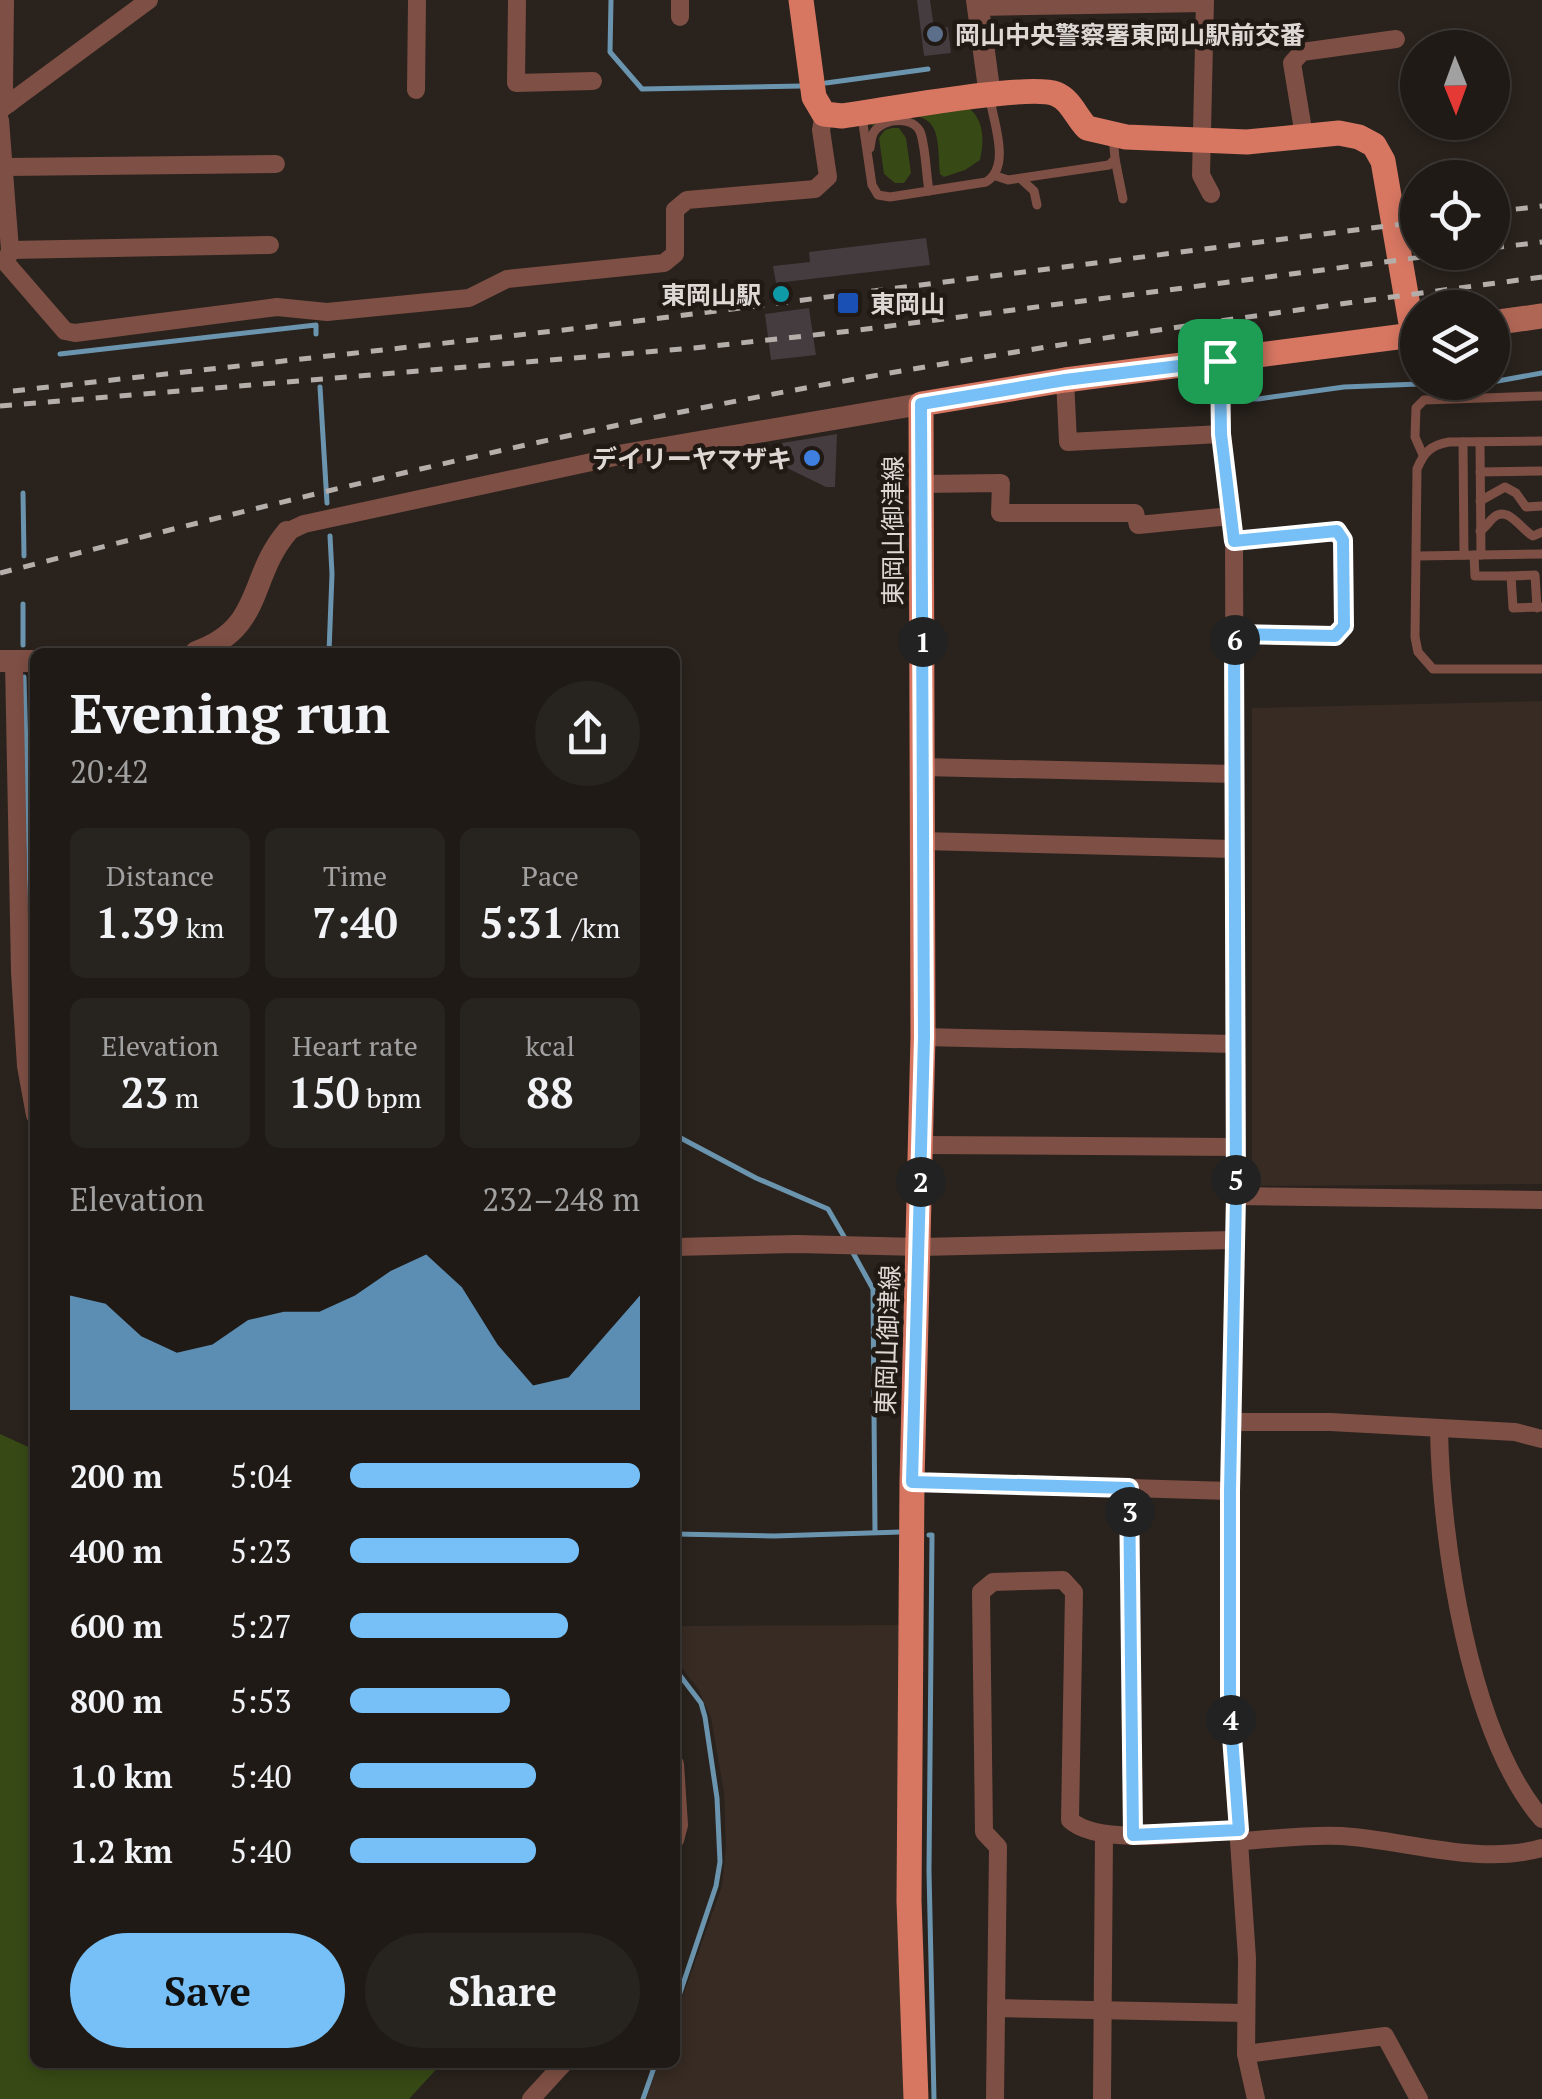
<!DOCTYPE html>
<html lang="en">
<head>
<meta charset="utf-8">
<style>
  :root { --surface:#1f1a16; --page:#27231f; --text:#f1f3f6; --muted:#a1a1a1; --line:#3c3835; --accent:#76c0f7 }
  body { margin:0; font-family:"PT Serif","Noto Sans JP",serif; background:var(--page); color:var(--text); height:100vh; display:flex; flex-direction:column; font-size:38px; white-space:nowrap }
  * { box-sizing:border-box; margin:0 }
  p { font-size:32px; color:var(--muted) }
  .icon { flex:none; width:55px; height:55px; fill:none; stroke:currentColor; stroke-width:2; stroke-linecap:round; stroke-linejoin:round }
  .map { position:relative; flex:1; overflow:hidden }
  .panel { position:absolute; left:30px; top:648px; width:650px; height:1420px; display:flex; flex-direction:column; background:var(--surface); border-radius:15px; box-shadow:0 5px 15px #0003,0 0 0 2px var(--line) }
  .panel>* { flex:none }
  .needle { width:65px; rotate:179deg }
  .fabs { position:absolute; left:1400px; top:30px; display:grid; gap:20px }
  .fabs a { display:grid; place-items:center; width:110px; height:110px; border-radius:50%; background:var(--surface); box-shadow:0 5px 15px #0003,0 0 0 2px var(--line); font-size:50px }
  .pin { position:absolute; display:grid; place-items:center; width:85px; height:85px; color:#fff; margin:-42px; border-radius:20px; box-shadow:0 5px 15px #0006 }
  .km { position:absolute; width:50px; height:50px; margin:-25px; border-radius:50%; background:#222; color:#fff; font-size:28px; line-height:50px; text-align:center }
  .round { display:grid; place-items:center; flex:none; width:105px; height:105px; border-radius:52px; background:var(--page) }
  .headline { display:flex; align-items:center; justify-content:space-between; height:170px; padding:0 40px }
  h1 { font-size:55px; font-weight:700; line-height:75px }
  .metrics { display:grid; grid-template-columns:repeat(3,1fr); gap:15px; height:170px; padding:10px 40px }
  .metrics div { display:grid; align-content:center; border-radius:15px; background:var(--page); text-align:center }
  .metrics b { font-size:42px; font-weight:700 }
  .metrics small { font-size:28px; font-weight:400 }
  .metrics p { font-size:28px }
  .chart { height:280px; padding:20px 40px }
  .chart p { display:flex; justify-content:space-between }
  .chart svg { width:100%; height:180px; margin-top:10px; fill:var(--accent); opacity:.7 }
  .primary-button { display:flex; gap:20px; margin-top:auto; padding:20px 40px }
  .primary-button a { flex:1; height:115px; border-radius:60px; background:var(--accent); color:#111; font-size:40px; font-weight:700; line-height:115px; text-align:center }
  .primary-button a+a { background:var(--page); color:var(--text) }
  ul { padding:0 40px; list-style:none; font-size:32px }
  li { display:grid; grid-template-columns:160px 120px 1fr; align-items:center; height:75px }
  li i { height:25px; border-radius:12px; background:var(--accent) }
  .map>svg:first-child { display:block }
  .built { fill:#372b23 }
  .green { fill:#374a15 }
  .lines { fill:none; stroke-linecap:round; stroke-linejoin:round }
  .stream { stroke:#6b94ae; stroke-width:5 }
  .building { fill:#453c40 }
  .service { stroke:#7e4f44; stroke-width:9 }
  .minor { stroke:#7e4f44; stroke-width:18 }
  .tertiary { stroke:#7e4f44; stroke-width:22 }
  .secondary { stroke:#b06655; stroke-width:25 }
  .primary { stroke:#d77762; stroke-width:25 }
  .rail { stroke:#b5afab; stroke-width:5; stroke-dasharray:12 12; stroke-linecap:butt }
  .route-casing { stroke:#fff; stroke-width:20 }
  .route { stroke:#76c0f7; stroke-width:12 }
  .service-dot { fill:#5c6f8a; stroke:#201914; stroke-width:4 }
  .culture-dot { fill:#0f9aa8; stroke:#201914; stroke-width:4 }
  .transit-dot { fill:#1a4fb4; stroke:#201914; stroke-width:4 }
  .shop-dot { fill:#3f7fe0; stroke:#201914; stroke-width:4 }
  .labels { text-anchor:middle; dominant-baseline:central; stroke-width:9; stroke-linejoin:round; paint-order:stroke }
  .poi-label { font-size:25px; font-weight:bold; fill:#ded8d5; stroke:#201914; text-anchor:start }
  .street-label { font-size:25px; fill:#ded8d5; stroke:#201914 }
</style>
</head>
<body>
<div class="map">
<svg width="1542" height="2099" viewBox="0 0 1542 2099">
  <rect width="100%" height="100%" fill="#29221d"/>
  <g class="built">
    <path d="M1542 701V1184L1252 1186V708Z"/>
    <path d="M899 1625 904 2099H646L659 2063 675 2062V2018L722 1886 726 1845 724 1793 711 1718 698 1689 675 1659V1626Z"/>
  </g>
  <g class="green">
    <path d="M964 105C984 116 985 139 980 160L965 170 944 177 940 174C937 144 943 112 903 116 890 117 883 119 872 126L871 123 879 115Z"/>
    <path d="M892 128H899L906 138 911 173 904 183H895L884 174 879 138 885 130Z"/>
    <path d="M0 1434 35 1450V2062L442 2063 409 2099H0Z"/>
  </g>
  <g class="lines">
    <g class="stream">
      <path d="M611 0 610 52 642 89 802 86"/>
      <path d="M826 83 928 69"/>
      <path d="M60 354 316 325V334"/>
      <path d="M1492 382 1542 373"/>
      <path d="M320 387 327 503"/>
      <path d="M1227 398 1258 399 1344 387 1469 382"/>
      <path d="M23 493 24 556"/>
      <path d="M23 645V604"/>
      <path d="M329 652 332 574 330 536"/>
      <path d="M24 677 32 971H35"/>
      <path d="M675 1135 756 1178 828 1209 846 1240"/>
      <path d="M852 1251 873 1289 875 1532"/>
      <path d="M675 1534 774 1536 901 1532"/>
      <path d="M929 1535H932L929 1871 934 2099"/>
      <path d="M675 1669 701 1703 705 1717 717 1798 720 1862 716 1886 675 2008"/>
      <path d="M643 2099 656 2062"/>
    </g>
  </g>
  <g class="building">
    <path d="M917 0H930L934 28 948 27 951 53 924 56Z"/>
    <path d="M926 238 930 265 776 283 773 266 810 262 809 252Z"/>
    <path d="M809 308 816 355 771 360 765 314Z"/>
    <path d="M837 434 835 487H826L783 466 782 443Z"/>
  </g>
  <g class="lines">
    <g class="service">
      <path d="M862 117 872 185 878 195 890 197 986 182C1011 167 994 124 990 99"/>
      <path d="M870 148C871 143 871 137 874 132 884 117 915 116 921 134 926 152 926 173 929 191"/>
      <path d="M1115 159 1123 199"/>
      <path d="M996 176 1008 180 1109 165 1115 159 1113 136"/>
      <path d="M1021 179 1034 191 1037 205"/>
      <path d="M1542 441 1449 442C1431 445 1424 452 1417 469L1415 637 1418 652 1433 669H1542"/>
      <path d="M1463 442 1464 555"/>
      <path d="M1480 442 1481 555"/>
      <path d="M1423 455 1415 437 1416 408 1424 400 1542 396"/>
      <path d="M1480 472 1542 471"/>
      <path d="M1480 501 1505 487 1516 493 1526 507 1542 506"/>
      <path d="M1480 531C1485 528 1488 523 1492 519 1507 503 1521 530 1533 536L1542 532"/>
      <path d="M1474 555 1475 576H1511L1513 608 1542 607"/>
      <path d="M1417 556 1542 554"/>
      <path d="M1511 576 1535 575 1537 608"/>
    </g>
    <g class="minor">
      <path d="M5 0 4 90 10 103"/>
      <path d="M517 0 516 83 593 81"/>
      <path d="M680 0V17"/>
      <path d="M1205 0 1201 175 1211 194"/>
      <path d="M978 7 1204 3"/>
      <path d="M416 90 417 0"/>
      <path d="M0 110 149 0"/>
      <path d="M0 120 10 250 6 263 65 331 75 333 277 307 327 312 469 298 507 279 664 263 675 254V210L687 200 815 189 828 177 821 130 824 114"/>
      <path d="M1304 136 1292 63 1302 52 1396 39"/>
      <path d="M6 167 276 164"/>
      <path d="M10 250 270 245"/>
      <path d="M1220 361 1221 434 1234 541 1236 1196 1230 1491V1710L1247 1958 1246 2054 1256 2099"/>
      <path d="M1065 380 1068 442 1221 434"/>
      <path d="M923 484 1001 483 1000 513H1135L1138 525 1231 516"/>
      <path d="M287 532 304 524 624 455"/>
      <path d="M1234 541 1337 531 1343 541 1344 626 1335 636 1235 634"/>
      <path d="M14 662 20 972 26 1066 35 1115"/>
      <path d="M922 767 1235 774"/>
      <path d="M922 841 1234 849"/>
      <path d="M923 1037 1234 1044"/>
      <path d="M922 1145 1235 1147"/>
      <path d="M1236 1196 1542 1200"/>
      <path d="M675 1247 797 1244 920 1247 1234 1240"/>
      <path d="M1232 1422H1330L1515 1432 1542 1439"/>
      <path d="M1439 1430C1441 1541 1469 1734 1542 1819"/>
      <path d="M912 1482 1129 1488"/>
      <path d="M675 1764 679 1825 675 1840"/>
      <path d="M1133 1835 1129 1488 1230 1491"/>
      <path d="M1241 1841C1274 1839 1309 1834 1342 1836 1405 1840 1479 1866 1542 1848"/>
      <path d="M996 2008 1245 2013"/>
      <path d="M1246 2054 1385 2036 1419 2099"/>
      <path d="M531 2099 565 2062"/>
      <path d="M995 2099 998 1847 984 1832 981 1592 993 1582 1063 1580 1074 1592 1070 1820C1098 1847 1199 1832 1239 1830"/>
      <path d="M1102 2099 1104 1836"/>
    </g>
    <g class="tertiary">
      <path d="M977 0 990 96"/>
      <path d="M624 455 921 404"/>
      <path d="M196 652C264 628 248 578 287 532"/>
      <path d="M0 661H35"/>
    </g>
    <path class="secondary" d="M1492 323 1542 316"/>
    <path class="primary" d="M801 0 814 97 824 114 842 116C881 111 1028 83 1056 94 1071 100 1076 117 1087 128L1126 137 1247 142 1339 133 1359 137 1374 145 1383 161 1413 335 1065 380 921 404 923 1037 912 1482 909 1901 916 2099"/>
    <g class="rail">
      <path d="M1492 212 1542 206"/>
      <path d="M1492 248 1542 242"/>
      <path d="M13 391 590 327 1418 222"/>
      <path d="M0 406 694 348 851 331 1461 252"/>
      <path d="M0 573C278 502 557 432 839 382 1072 340 1307 308 1542 277"/>
    </g>
  </g>
  <g class="lines">
    <defs>
      <path id="route" d="M1220 361 1221 434 1234 541 1337 531 1343 540 1344 626 1335 636 1234 634 1236 1196 1230 1491V1710L1239 1830 1133 1835 1129 1488 912 1482 924 1037 921 404 1065 380Z"/>
    </defs>
    <use href="#route" class="route-casing"/>
    <use href="#route" class="route"/>
  </g>
  <circle class="service-dot" cx="935" cy="34" r="10"/>
  <circle class="culture-dot" cx="781" cy="294" r="10"/>
  <rect class="transit-dot" x="836" y="291" width="24" height="24" rx="5"/>
  <circle class="shop-dot" cx="812" cy="458" r="10"/>
  <g class="labels">
    <g class="poi-label">
      <text x="955" y="34">岡山中央警察署東岡山駅前交番</text>
      <text x="761" y="294" text-anchor="end">東岡山駅</text>
      <text x="870" y="303">東岡山</text>
      <text x="792" y="458" text-anchor="end">デイリーヤマザキ</text>
    </g>
    <g class="street-label">
      <text transform="translate(892 531) rotate(-90)">東岡山御津線</text>
      <text transform="translate(887 1340) rotate(-88)">東岡山御津線</text>
    </g>
  </g>
</svg>
<div class="fabs">
<a><svg class="needle" viewBox="-14 -14 28 28"><path d="M0-13l5 13h-10z" fill="#e53935"/><path d="M0 13l5-13h-10z" fill="#a1a1a1"/></svg></a>
<a><svg class="icon" aria-label="locate" viewBox="0 0 24 24"><circle cx="12" cy="12" r="6"/><path d="M12 2v4M12 18v4M2 12h4M18 12h4"/></svg></a>
<a><svg class="icon" aria-label="layers" viewBox="0 0 24 24"><path d="M12 4l9 5-9 5-9-5zM3 14l9 5 9-5"/></svg></a>
</div>
<div class="pin" style="left:1220px;top:361px;background:#1e9e55"><svg class="icon" aria-label="arrive" viewBox="0 0 24 24"><path d="M6 21V4h12l-3 4 3 4H6"/></svg></div>
<b class="km" style="left:923px;top:642px">1</b>
<b class="km" style="left:921px;top:1182px">2</b>
<b class="km" style="left:1130px;top:1512px">3</b>
<b class="km" style="left:1231px;top:1720px">4</b>
<b class="km" style="left:1236px;top:1180px">5</b>
<b class="km" style="left:1235px;top:640px">6</b>
<section class="panel">
<div class="headline"><div><h1>Evening run</h1><p>20:42</p></div><a class="round"><svg class="icon" aria-label="share" viewBox="0 0 24 24"><path d="M12 15V3M7 8l5-5 5 5M5 13v7h14v-7"/></svg></a></div>
<div class="metrics">
<div><p>Distance</p><b>1.39<small> km</small></b></div>
<div><p>Time</p><b>7:40</b></div>
<div><p>Pace</p><b>5:31<small> /km</small></b></div>
</div>
<div class="metrics">
<div><p>Elevation</p><b>23<small> m</small></b></div>
<div><p>Heart rate</p><b>150<small> bpm</small></b></div>
<div><p>kcal</p><b>88</b></div>
</div>
<div class="chart"><p><span>Elevation</span>232–248 m</p>
<svg viewBox="0 0 160 44" preserveAspectRatio="none"><path d="M0 44V16L10 18L20 26L30 30L40 28L50 22L60 20L70 20L80 16L90 10L100 6L110 14L120 28L130 38L140 36L150 26L160 16V44z"/></svg>
</div>
<ul>
<li><b>200 m</b>5:04<i style="width:100%"></i></li>
<li><b>400 m</b>5:23<i style="width:79%"></i></li>
<li><b>600 m</b>5:27<i style="width:75%"></i></li>
<li><b>800 m</b>5:53<i style="width:55%"></i></li>
<li><b>1.0 km</b>5:40<i style="width:64%"></i></li>
<li><b>1.2 km</b>5:40<i style="width:64%"></i></li>
</ul>
<div class="primary-button"><a>Save</a><a>Share</a></div>
</section>
</div>
</body>
</html>
